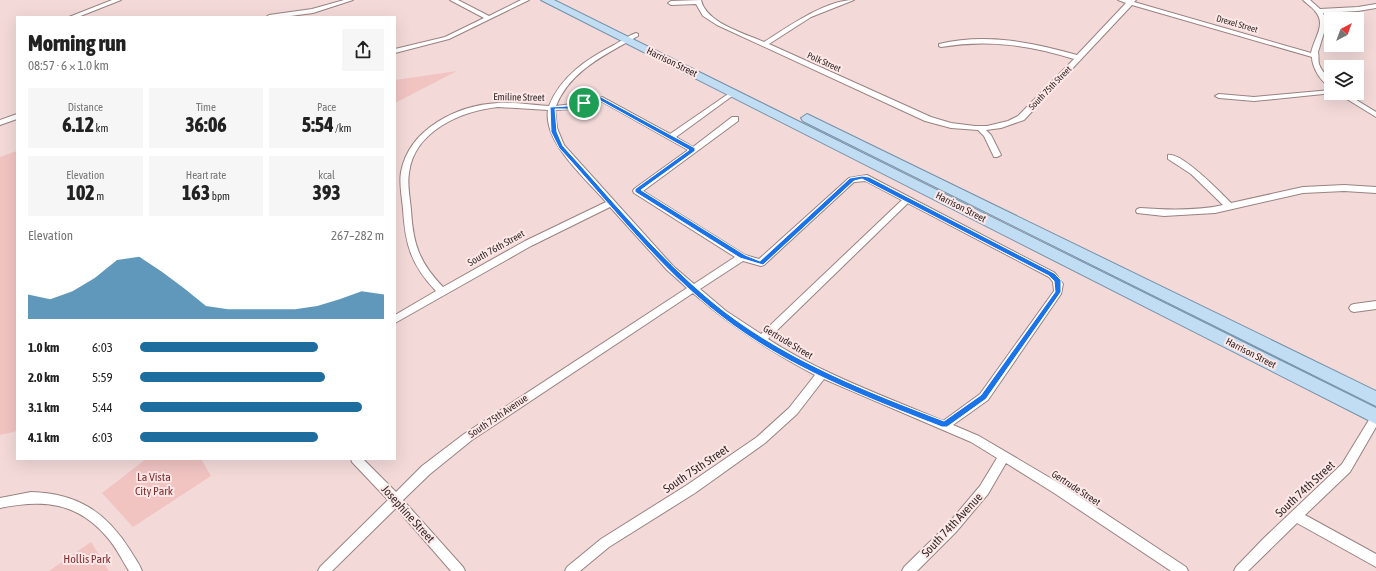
<!DOCTYPE html>
<html lang="en">
<head>
<meta charset="utf-8">
<style>
  :root { --surface:#fff; --page:#f6f6f6; --text:#222; --muted:#767676; --accent:#1e6d9f }
  body { margin:0; font-family:"Asap Condensed",sans-serif; background:var(--page); color:var(--text); height:100vh; display:flex; flex-direction:column; font-size:15px; white-space:nowrap }
  * { box-sizing:border-box; margin:0 }
  p { font-size:13px; color:var(--muted) }
  .icon { flex:none; width:22px; height:22px; fill:none; stroke:currentColor; stroke-width:2; stroke-linecap:round; stroke-linejoin:round }
  .map { position:relative; flex:1; overflow:hidden }
  .details { position:absolute; left:16px; top:16px; width:380px; height:444px; display:flex; flex-direction:column; background:var(--surface); border-radius:0px; box-shadow:0 4px 16px #0002 }
  .details>* { flex:none }
  .needle { width:26px; rotate:41deg }
  .tools { position:absolute; left:1324px; top:12px; display:grid; gap:8px }
  .tools a { display:grid; place-items:center; width:40px; height:40px; border-radius:0px; background:var(--surface); box-shadow:0 4px 16px #0002; font-size:20px }
  .pin { position:absolute; display:grid; place-items:center; width:34px; height:34px; color:#fff; margin:-17px; border:2px solid #fff; border-radius:50%; box-shadow:0 1px 4px #0007 }
  .round { display:grid; place-items:center; flex:none; width:42px; height:42px; border-radius:0px; background:var(--page) }
  .overview { display:flex; align-items:center; justify-content:space-between; height:68px; padding:0 12px }
  h1 { font-size:22px; font-weight:800; line-height:30px }
  .metrics { display:grid; grid-template-columns:repeat(3,1fr); gap:6px; height:68px; padding:4px 12px }
  .metrics div { display:grid; align-content:center; border-radius:0px; background:var(--page); text-align:center }
  .metrics b { font-size:20px; font-weight:800 }
  .metrics small { font-size:11px; font-weight:400 }
  .metrics p { font-size:11px }
  .chart { height:112px; padding:8px 12px }
  .chart p { display:flex; justify-content:space-between }
  .chart svg { width:100%; height:72px; margin-top:4px; fill:var(--accent); opacity:.7 }
  ul { padding:0 12px; list-style:none; font-size:13px }
  li { display:grid; grid-template-columns:64px 48px 1fr; align-items:center; height:30px }
  li i { height:10px; border-radius:5px; background:var(--accent) }
  .map>svg:first-child { display:block }
  .green { fill:#f1c4c2 }
  .lines { fill:none; stroke-linecap:round; stroke-linejoin:round }
  .street-casing { stroke:#998281; stroke-width:2 }
  .primary-casing { stroke:#7490a7; stroke-width:2 }
  .street { fill:#fff; fill-rule:evenodd }
  .primary { fill:#c1ddf3; fill-rule:evenodd }
  .route { fill:#1a73e8; stroke:#fff; fill-rule:evenodd }
  .labels { text-anchor:middle; dominant-baseline:central; stroke-width:4; stroke-linejoin:round; paint-order:stroke }
  .far-street-label { font-size:9px; fill:#322929; stroke:#fde8e7 }
  .street-label { font-size:10px; fill:#322929; stroke:#fde8e7 }
  .near-street-label { font-size:12px; fill:#322929; stroke:#fde8e7 }
  .near-park-label { font-size:12px; fill:#823034; stroke:#fde8e7 }
</style>
</head>
<body>
<div class="map">
<svg width="1376" height="571" viewBox="0 0 1376 571">
  <rect width="100%" height="100%" fill="#f3dad9"/>
  <g class="green">
    <path d="M457 71 395 103V80Z"/>
    <path d="M17 151V431L0 435V157Z"/>
    <path d="M146 459H201L211 476 133 527 102 493Z"/>
    <path d="M91 542 109 571H49Z"/>
  </g>
  <g class="lines">
    <defs>
      <g id="street">
        <path d="M112 0H121L78 17H69Z"/>
        <path d="M344 0H353L313 13 283 17H266L269 15 312 9Z"/>
        <path d="M450 0H458L489 16 521 0H529L449 39 395 53V49L445 37 484 18Z"/>
        <path d="M701 0C706 23 744 33 764 42 788 27 825 0 854 0L811 17 769 44 931 117 951 123 975 126H987L1008 121 1018 116 1074 59C1029 45 987 39 941 47L939 46V44C985 33 1032 42 1077 55L1126 3 1118 0H1136L1134 2 1311 53C1314 38 1327 24 1315 11 1312 7 1307 4 1303 0H1310L1320 9 1358 7 1376 4V8L1358 11 1323 13 1327 23 1318 52C1319 56 1318 59 1319 64 1322 73 1331 78 1331 87 1321 83 1312 67 1312 57L1132 5 1024 120 1001 128 986 130 991 135 1001 155 997 157H994L984 136 978 130 951 128 925 121 717 25 703 16 696 4 671 5 668 3 671 1Z"/>
        <path d="M636 33 638 34V36C607 54 570 70 556 106L572 104 598 97H602L670 134 731 92H735V94L676 137 693 147 732 117H738V121L643 191 745 255 759 259 849 178 867 175 1055 273 1063 284 1061 294 988 400 953 425 979 436 1062 485 1186 567 1188 571H1171L1054 493 1006 463 988 494 956 532 917 571H902L904 567 948 524 980 486 997 458 971 442 824 379 797 414 765 443 695 493 609 547 580 571H565L567 567 601 539 687 485 757 437 789 408 815 375C771 352 731 326 693 293L472 440 430 474 403 500 463 567 465 571H451L396 508 332 571H318L320 567 388 500 352 462 351 459H363L396 492 422 466 464 434 687 288 667 270 610 207 531 246 395 323V315L436 291C411 265 405 244 403 209 402 197 399 184 401 172 409 129 457 105 498 103 515 102 532 105 549 106 561 76 587 59 614 45 621 41 628 36 636 33ZM599 100 688 150 634 189 633 191 634 193 735 257 694 284 673 266 564 145 557 128 555 110 572 109ZM498 107 548 110C543 142 586 179 606 202L525 241 443 287C419 262 413 244 411 210 410 198 407 185 409 173 414 131 461 111 498 107ZM866 181 902 200 761 334 726 311 700 289 743 261 761 266 764 265 854 182ZM908 203 1049 277 1053 282 1054 291 980 394 943 421C884 396 822 374 768 339Z"/>
        <path d="M1331 90V93H1333L1254 101 1219 98 1215 96 1219 94 1254 97Z"/>
        <path d="M1337 93H1345L1376 112V117Z"/>
        <path d="M17 114V119L0 125V120Z"/>
        <path d="M1168 155C1182 152 1221 193 1231 203L1303 187 1344 185 1376 187V193L1344 191 1303 193 1215 213 1164 216 1137 213 1136 211 1137 209 1140 208C1167 210 1197 211 1223 205L1191 174 1168 159Z"/>
        <path d="M1376 301V309L1354 312 1351 311 1349 308 1351 305 1354 304Z"/>
        <path d="M1376 413V427L1350 472 1305 515 1376 554V567L1297 523 1248 571H1234L1236 567 1264 538 1342 464 1372 415Z"/>
        <path d="M31 492C77 493 106 512 130 550 134 557 139 563 142 571H129C122 560 116 547 107 537 77 502 43 499 0 508V498Z"/>
      </g>
      <g id="primary">
        <path d="M541 0H554L1376 408V424Z"/>
        <path d="M807 114 1376 391V406L803 121 801 118Z"/>
      </g>
    </defs>
    <use href="#street" class="street-casing"/>
    <use href="#primary" class="primary-casing"/>
    <use href="#street" class="street"/>
    <use href="#primary" class="primary"/>
  </g>
  <path class="route" d="M598 97H601L695 148V151L641 190 745 255 760 261 850 178 862 176 869 177 1054 273 1061 280V292L986 399 947 427H942C865 397 786 367 721 316 659 268 611 205 559 148L551 132 550 107 568 106ZM599 100 689 150 635 189V192L740 258 763 265 854 181 862 179 1049 276 1054 281 1055 292 981 395 944 421C868 392 791 362 725 312 664 265 615 203 563 146L557 132 555 109H568Z"/>
  <g class="labels">
    <g class="far-street-label">
      <text transform="translate(1237 24) rotate(16)">Drexel Street</text>
      <text transform="translate(824 62) rotate(24)">Polk Street</text>
      <text transform="translate(1050 88) rotate(-46)">South 75th Street</text>
    </g>
    <g class="street-label">
      <text transform="translate(672 62) rotate(26)">Harrison Street</text>
      <text transform="translate(519 97) rotate(1)">Emiline Street</text>
      <text transform="translate(961 207) rotate(27)">Harrison Street</text>
      <text transform="translate(496 248) rotate(-29)">South 76th Street</text>
      <text transform="translate(788 342) rotate(31)">Gertrude Street</text>
      <text transform="translate(1251 353) rotate(27)">Harrison Street</text>
      <text transform="translate(498 416) rotate(-34)">South 75th Avenue</text>
      <text transform="translate(1076 488) rotate(33)">Gertrude Street</text>
    </g>
    <g class="near-street-label">
      <text transform="translate(696 469) rotate(-34)">South 75th Street</text>
      <text transform="translate(1305 489) rotate(-43)">South 74th Street</text>
      <text transform="translate(408 514) rotate(48)">Josephine Street</text>
      <text transform="translate(952 525) rotate(-47)">South 74th Avenue</text>
    </g>
    <g class="near-park-label">
      <text x="154" y="477">La Vista<tspan x="154" dy="14">City Park</tspan></text>
      <text x="87" y="559">Hollis Park</text>
    </g>
  </g>
</svg>
<div class="tools">
<a><svg class="needle" viewBox="-14 -14 28 28"><path d="M0-13l5 13h-10z" fill="#e53935"/><path d="M0 13l5-13h-10z" fill="#767676"/></svg></a>
<a><svg class="icon" aria-label="layers" viewBox="0 0 24 24"><path d="M12 4l9 5-9 5-9-5zM3 14l9 5 9-5"/></svg></a>
</div>
<div class="pin" style="left:584px;top:103px;background:#1e9e55"><svg class="icon" aria-label="arrive" viewBox="0 0 24 24"><path d="M6 21V4h12l-3 4 3 4H6"/></svg></div>
<section class="details">
<div class="overview"><div><h1>Morning run</h1><p>08:57 · 6 × 1.0 km</p></div><a class="round"><svg class="icon" aria-label="share" viewBox="0 0 24 24"><path d="M12 15V3M7 8l5-5 5 5M5 13v7h14v-7"/></svg></a></div>
<div class="metrics">
<div><p>Distance</p><b>6.12<small> km</small></b></div>
<div><p>Time</p><b>36:06</b></div>
<div><p>Pace</p><b>5:54<small> /km</small></b></div>
</div>
<div class="metrics">
<div><p>Elevation</p><b>102<small> m</small></b></div>
<div><p>Heart rate</p><b>163<small> bpm</small></b></div>
<div><p>kcal</p><b>393</b></div>
</div>
<div class="chart"><p><span>Elevation</span>267–282 m</p>
<svg viewBox="0 0 160 44" preserveAspectRatio="none"><path d="M0 44V29L10 32L20 27L30 19L40 8L50 6L60 15L70 25L80 36L90 38L100 38L110 38L120 38L130 36L140 32L150 27L160 29V44z"/></svg>
</div>
<ul>
<li><b>1.0 km</b>6:03<i style="width:73%"></i></li>
<li><b>2.0 km</b>5:59<i style="width:76%"></i></li>
<li><b>3.1 km</b>5:44<i style="width:91%"></i></li>
<li><b>4.1 km</b>6:03<i style="width:73%"></i></li>
</ul>
</section>
</div>
</body>
</html>
